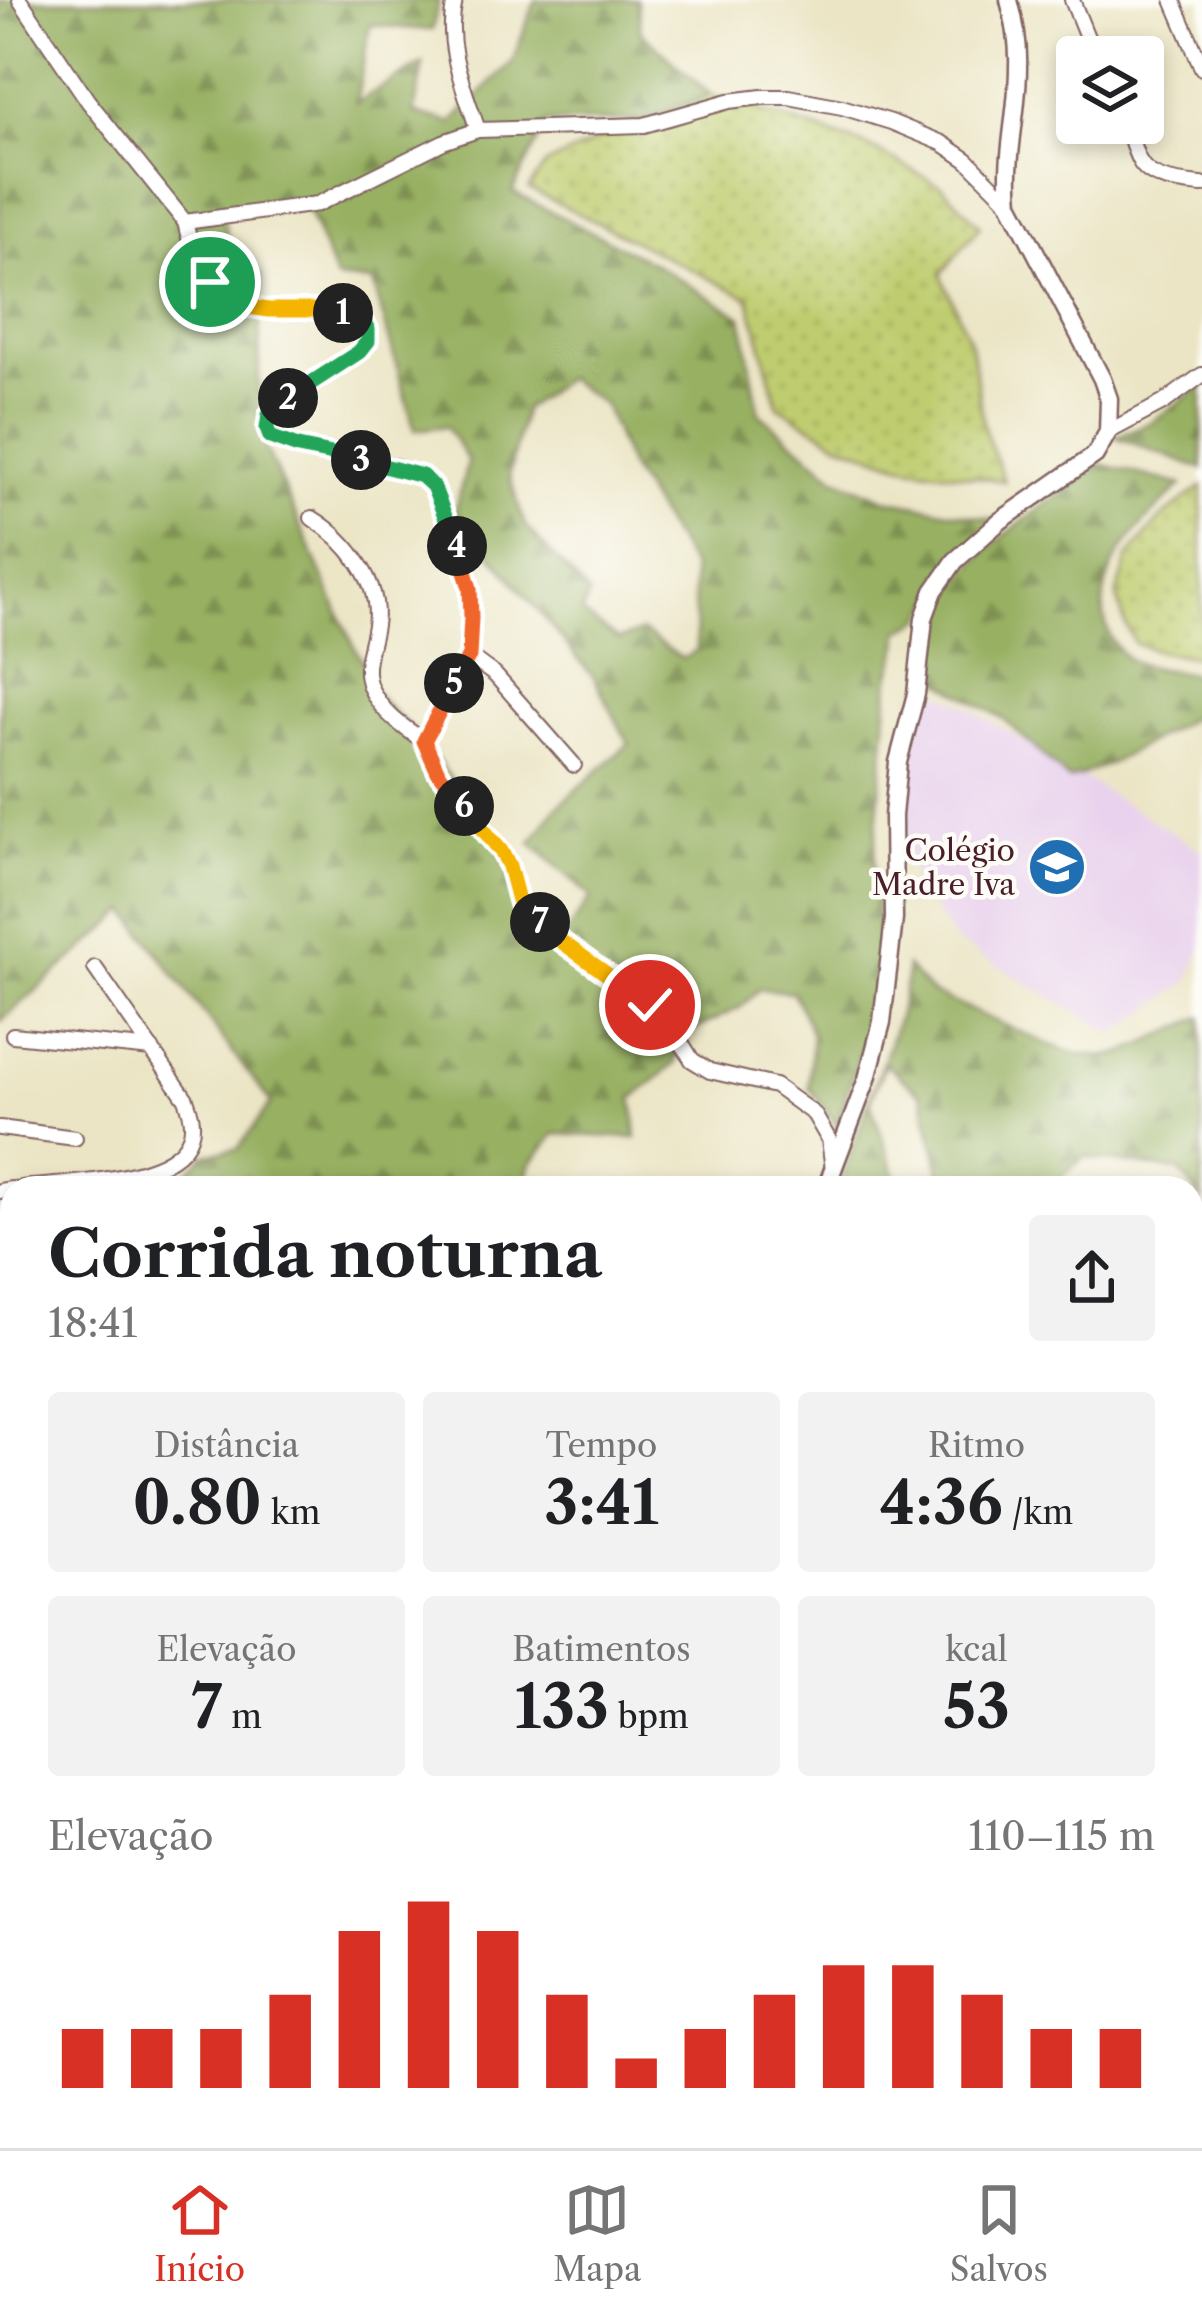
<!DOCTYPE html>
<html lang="pt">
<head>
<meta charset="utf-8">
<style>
  :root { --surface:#fff; --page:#f2f2f2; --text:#202124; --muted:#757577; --line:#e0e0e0; --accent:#d93025 }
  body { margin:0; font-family:"Libre Caslon Text",serif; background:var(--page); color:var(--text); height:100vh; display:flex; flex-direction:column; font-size:45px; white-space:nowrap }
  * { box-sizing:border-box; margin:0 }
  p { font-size:39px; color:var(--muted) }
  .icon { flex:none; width:66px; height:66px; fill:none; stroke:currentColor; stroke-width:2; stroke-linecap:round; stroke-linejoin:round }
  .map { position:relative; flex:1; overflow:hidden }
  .side { position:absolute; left:0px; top:1176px; width:1203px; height:972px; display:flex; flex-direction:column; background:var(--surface); border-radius:36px 36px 0 0; box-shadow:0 6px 18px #0003 }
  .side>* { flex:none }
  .buttons { position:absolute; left:1056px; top:36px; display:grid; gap:24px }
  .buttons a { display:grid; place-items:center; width:108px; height:108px; border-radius:12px; background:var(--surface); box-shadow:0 6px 18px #0003; font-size:60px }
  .pin { position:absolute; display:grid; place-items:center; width:102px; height:102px; color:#fff; margin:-51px; border:6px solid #fff; border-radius:50%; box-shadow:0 3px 12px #0007 }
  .km { position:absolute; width:60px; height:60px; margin:-30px; border-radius:50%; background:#222; color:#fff; font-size:33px; line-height:60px; text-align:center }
  .round { display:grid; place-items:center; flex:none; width:126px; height:126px; border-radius:12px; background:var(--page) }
  .headline { display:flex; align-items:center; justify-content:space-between; height:204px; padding:0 48px }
  h1 { font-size:66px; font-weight:800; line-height:90px }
  .metrics { display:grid; grid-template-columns:repeat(3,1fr); gap:18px; height:204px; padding:12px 48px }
  .metrics div { display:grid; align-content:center; border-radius:12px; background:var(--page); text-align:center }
  .metrics b { font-size:60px; font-weight:800 }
  .metrics small { font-size:33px; font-weight:400 }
  .metrics p { font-size:33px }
  .chart { height:336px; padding:24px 48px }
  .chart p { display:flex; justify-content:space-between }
  .chart svg { width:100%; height:216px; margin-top:12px; stroke:var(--accent); stroke-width:6 }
  .dock { display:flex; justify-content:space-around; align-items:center; height:168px; border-top:3px solid var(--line); background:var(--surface); font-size:33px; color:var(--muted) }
  .dock a { display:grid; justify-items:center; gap:6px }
  .dock .active { color:var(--accent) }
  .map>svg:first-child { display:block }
  .built { fill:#e9d2ed }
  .grass { fill:url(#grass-dots); stroke:#84764d; stroke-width:3 }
  .forest { fill:url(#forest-firs); stroke:#706846; stroke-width:3; fill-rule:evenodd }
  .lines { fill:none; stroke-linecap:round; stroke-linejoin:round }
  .minor-casing { stroke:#826461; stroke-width:18 }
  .major-casing { stroke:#826461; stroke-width:21 }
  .highway-casing { stroke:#826461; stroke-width:26 }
  .minor { stroke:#fff; stroke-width:14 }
  .major { stroke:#fff; stroke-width:16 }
  .highway { stroke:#fff; stroke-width:21 }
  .split-1-casing { stroke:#fff; stroke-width:24 }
  .split-2-casing { stroke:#fff; stroke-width:24 }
  .split-3-casing { stroke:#fff; stroke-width:24 }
  .split-4-casing { stroke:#fff; stroke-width:24 }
  .split-5-casing { stroke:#fff; stroke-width:24 }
  .split-6-casing { stroke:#fff; stroke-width:24 }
  .split-7-casing { stroke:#fff; stroke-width:24 }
  .split-8-casing { stroke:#fff; stroke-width:24 }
  .split-1 { stroke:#f5b400; stroke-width:15 }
  .split-2 { stroke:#22a559; stroke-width:15 }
  .split-3 { stroke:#22a559; stroke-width:15 }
  .split-4 { stroke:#22a559; stroke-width:15 }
  .split-5 { stroke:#f0652b; stroke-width:15 }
  .split-6 { stroke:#f0652b; stroke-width:15 }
  .split-7 { stroke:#f5b400; stroke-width:15 }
  .split-8 { stroke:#f5b400; stroke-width:15 }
  .labels { text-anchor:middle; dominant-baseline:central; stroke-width:9; stroke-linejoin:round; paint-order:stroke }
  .poi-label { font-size:30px; fill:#4a1f2b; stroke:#fdfcf7; text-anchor:end }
</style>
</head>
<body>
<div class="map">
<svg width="1202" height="2148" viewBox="0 0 1202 2148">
  <defs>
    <pattern id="grass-dots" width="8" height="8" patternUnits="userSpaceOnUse" patternTransform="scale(3)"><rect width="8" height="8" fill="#bfcd6f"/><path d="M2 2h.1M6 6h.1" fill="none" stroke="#a6b060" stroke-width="1.8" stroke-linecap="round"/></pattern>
    <pattern id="forest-firs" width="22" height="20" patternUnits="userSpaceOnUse" patternTransform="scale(3)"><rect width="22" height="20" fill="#97b062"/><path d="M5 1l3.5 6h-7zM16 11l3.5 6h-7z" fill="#7d8f51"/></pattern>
  </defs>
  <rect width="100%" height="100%" fill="#fdfcf7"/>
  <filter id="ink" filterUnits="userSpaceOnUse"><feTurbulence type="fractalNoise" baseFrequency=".00833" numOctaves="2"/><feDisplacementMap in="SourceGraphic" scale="24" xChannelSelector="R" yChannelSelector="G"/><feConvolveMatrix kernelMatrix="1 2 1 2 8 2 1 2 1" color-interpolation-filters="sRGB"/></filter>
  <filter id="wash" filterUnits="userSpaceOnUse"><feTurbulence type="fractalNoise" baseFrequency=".004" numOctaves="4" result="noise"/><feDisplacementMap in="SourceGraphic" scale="48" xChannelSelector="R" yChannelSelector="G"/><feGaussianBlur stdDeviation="2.7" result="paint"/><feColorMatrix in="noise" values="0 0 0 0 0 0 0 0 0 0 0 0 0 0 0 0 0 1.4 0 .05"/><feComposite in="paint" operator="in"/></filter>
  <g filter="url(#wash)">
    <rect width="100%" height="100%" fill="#ebe5c5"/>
    <path class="built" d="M924 686 958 701 1202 851V947L1189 981 1115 1034 955 941 916 884 905 846 907 785Z"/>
    <g class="grass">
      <path d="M711 95 868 146 943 187 980 226 941 274 971 344 984 428 1004 481 909 467 839 443 778 406 749 298 529 189 545 165 642 120Z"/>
      <path d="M1202 486V657L1166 653 1135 644 1124 621 1117 596 1128 557 1160 519Z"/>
    </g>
    <g class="forest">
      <path d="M0 0H439L432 30 370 25 356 103 423 63 414 113 452 123 512 62 536 0H637L641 32 711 95 642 120 547 123 512 192 653 263 742 317 759 413 836 478 885 499 1000 521 955 561 924 618 900 631 899 648 890 676 874 860 878 932 882 959 874 1011 835 1129V1123L809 1087 812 1034 793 992 759 989 741 1007 679 1037 675 1064 633 1098 637 1138 555 1134 530 1165 525 1188H173L205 1154 238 1149 271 1103 127 911 0 1022ZM304 201 336 279 373 282 415 430 446 426 468 461 455 511 595 679 629 744 556 808 531 843 591 897 564 938 519 904 501 851 424 741 371 689 366 668 351 640 263 442 258 407 261 275 235 272 222 212ZM566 378 604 405 630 469 692 567 697 650 683 659 642 632 618 640 582 613 589 594 525 526 509 475 524 409Z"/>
      <path d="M1202 386V469L1116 437 1152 422Z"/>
      <path d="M1100 464 1182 485C1144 521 1088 570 1107 628 1111 641 1117 651 1128 659 1142 669 1184 672 1202 675V712L1111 763 1069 780 1004 719 942 682 930 665C934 643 936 621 946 601 972 550 1054 500 1100 464Z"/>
      <path d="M907 967 932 993 1050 1045 1077 1054 1102 1057 1124 1053 1202 1017V1200L1179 1171 1084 1157 1050 1188H960L941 1176 922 1095 885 1063 870 1102 900 1188H839L898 1018C901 1001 907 985 907 967Z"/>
      <path d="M0 1244 12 1252V1617L0 1615Z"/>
      <path d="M1192 1315 1202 1320V1551L1191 1565Z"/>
    </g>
  </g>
  <g filter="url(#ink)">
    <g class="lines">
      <defs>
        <g id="minor">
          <path d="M20 0 88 101 185 222 318 204 443 142 478 130 644 125 729 101 762 97H789L842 107 891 122 942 143 967 160 1010 203"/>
          <path d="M455 0C444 45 464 88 478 130"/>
          <path d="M1072 0 1095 57"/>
          <path d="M1173 0 1202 68"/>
          <path d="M1125 123C1131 135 1133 149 1139 160 1149 181 1182 183 1202 185"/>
          <path d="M185 222C201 295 234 314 307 312 332 312 351 309 368 329V341L359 352 279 403C269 415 265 422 270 437L298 447 395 466 422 475 433 486 447 519 470 588 471 618 469 656 424 741"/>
          <path d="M1108 432 1163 403 1202 375"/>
          <path d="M312 518C346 539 382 582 375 625 372 647 361 667 371 689 382 713 403 727 424 741"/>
          <path d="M469 656 495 675 574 765"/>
          <path d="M424 741 438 771 501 851 509 866 519 904 562 942 651 1005 678 1037 692 1060 710 1071 775 1086 814 1114 829 1140 833 1169"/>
          <path d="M13 1035 152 1049"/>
          <path d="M0 1128 75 1138"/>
          <path d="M22 1188C63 1183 174 1183 190 1137 195 1124 190 1111 186 1099L95 968"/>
          <path d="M0 1191 12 1189"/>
          <path d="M1191 1594 1202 1577"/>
          <path d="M1191 1707H1192"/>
          <path d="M0 1903 12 1902"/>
          <path d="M0 2013 12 2037"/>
          <path d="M1191 2094 1202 2100"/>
          <path d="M297 2136 318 2148"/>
          <path d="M0 2144 29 2136"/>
          <path d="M497 2148 503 2136"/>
          <path d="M627 2148 635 2136"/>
        </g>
        <g id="major">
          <path d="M826 1188 867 1079 882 1022 894 919 893 816 898 762 916 694 924 618 934 591 955 561 1000 521 1095 455 1108 432 1109 399 1102 379 1010 203C1005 155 1018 114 1018 67 1019 44 1015 22 1009 0"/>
          <path d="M0 1664 12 1667"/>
          <path d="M0 1807 12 1808"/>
          <path d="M1191 1975 1202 1966"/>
          <path d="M726 2136 743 2148"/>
          <path d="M853 2136 862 2148"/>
          <path d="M877 2148 901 2139"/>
          <path d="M1010 2148 1016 2136"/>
        </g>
        <g id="highway">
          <path d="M0 1644 12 1647"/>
          <path d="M1191 1663 1202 1667"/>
        </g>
      </defs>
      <use href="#minor" class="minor-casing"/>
      <use href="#major" class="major-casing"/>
      <use href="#highway" class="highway-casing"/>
      <use href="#minor" class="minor"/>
      <use href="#major" class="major"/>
      <use href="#highway" class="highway"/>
    </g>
  </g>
  <g class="lines" filter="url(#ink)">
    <defs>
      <path id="split-1" d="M210 282 237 305 268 310H332L343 313"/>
      <path id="split-2" d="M288 398 359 352 368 341V329L358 317 343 313"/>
      <path id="split-3" d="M288 398 269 415 267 428 270 437 298 447 361 460"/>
      <path id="split-4" d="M361 460 422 476 433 486 457 546"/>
      <path id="split-5" d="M454 683 469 656 471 618 470 588 457 546"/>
      <path id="split-6" d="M454 683 424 741 438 772 464 806"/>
      <path id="split-7" d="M464 806 501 851 509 866 519 904 540 922"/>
      <path id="split-8" d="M540 922 562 942 650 1005"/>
    </defs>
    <use href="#split-1" class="split-1-casing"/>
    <use href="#split-2" class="split-2-casing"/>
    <use href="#split-3" class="split-3-casing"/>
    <use href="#split-4" class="split-4-casing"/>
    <use href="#split-5" class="split-5-casing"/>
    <use href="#split-6" class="split-6-casing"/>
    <use href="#split-7" class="split-7-casing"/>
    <use href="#split-8" class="split-8-casing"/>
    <use href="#split-1" class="split-1"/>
    <use href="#split-2" class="split-2"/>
    <use href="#split-3" class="split-3"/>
    <use href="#split-4" class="split-4"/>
    <use href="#split-5" class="split-5"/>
    <use href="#split-6" class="split-6"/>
    <use href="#split-7" class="split-7"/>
    <use href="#split-8" class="split-8"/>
  </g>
  <defs>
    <symbol id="school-disc" viewBox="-11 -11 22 22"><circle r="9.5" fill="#1f6fb2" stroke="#fdfcf7"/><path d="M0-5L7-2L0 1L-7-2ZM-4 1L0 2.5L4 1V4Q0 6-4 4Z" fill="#fff"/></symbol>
  </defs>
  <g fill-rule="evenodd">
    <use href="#school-disc" x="1024" y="834" width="66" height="66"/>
  </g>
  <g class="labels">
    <g class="poi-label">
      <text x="1015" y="850">Colégio<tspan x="1015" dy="34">Madre Iva</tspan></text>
    </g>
  </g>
</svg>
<div class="buttons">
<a><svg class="icon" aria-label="layers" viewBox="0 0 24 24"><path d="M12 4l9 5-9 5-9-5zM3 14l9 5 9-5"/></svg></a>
</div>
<div class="pin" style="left:210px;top:282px;background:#1e9e55"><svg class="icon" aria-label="arrive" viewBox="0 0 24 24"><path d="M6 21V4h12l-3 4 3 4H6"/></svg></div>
<div class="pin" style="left:650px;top:1005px;background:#d93025"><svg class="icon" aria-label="check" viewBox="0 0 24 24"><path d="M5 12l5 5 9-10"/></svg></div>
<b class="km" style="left:343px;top:313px">1</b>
<b class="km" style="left:288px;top:398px">2</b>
<b class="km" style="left:361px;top:460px">3</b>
<b class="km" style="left:457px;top:546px">4</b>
<b class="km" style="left:454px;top:683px">5</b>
<b class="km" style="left:464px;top:806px">6</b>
<b class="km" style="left:540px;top:922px">7</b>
<section class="side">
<div class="headline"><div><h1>Corrida noturna</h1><p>18:41</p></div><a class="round"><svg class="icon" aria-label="share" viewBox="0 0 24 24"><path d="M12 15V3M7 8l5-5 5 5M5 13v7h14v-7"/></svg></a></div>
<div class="metrics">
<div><p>Distância</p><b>0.80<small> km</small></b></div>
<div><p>Tempo</p><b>3:41</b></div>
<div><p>Ritmo</p><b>4:36<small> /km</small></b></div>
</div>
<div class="metrics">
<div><p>Elevação</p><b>7<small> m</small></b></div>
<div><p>Batimentos</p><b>133<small> bpm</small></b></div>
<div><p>kcal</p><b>53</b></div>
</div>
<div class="chart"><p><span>Elevação</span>110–115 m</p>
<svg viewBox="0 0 160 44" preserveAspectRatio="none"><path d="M5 44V32M15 44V32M25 44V32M35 44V25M45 44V12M55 44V6M65 44V12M75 44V25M85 44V38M95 44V32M105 44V25M115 44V19M125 44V19M135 44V25M145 44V32M155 44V32"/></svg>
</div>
</section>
</div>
<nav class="dock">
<a class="active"><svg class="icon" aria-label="home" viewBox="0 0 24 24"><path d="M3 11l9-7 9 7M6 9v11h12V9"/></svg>Início</a>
<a><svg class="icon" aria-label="map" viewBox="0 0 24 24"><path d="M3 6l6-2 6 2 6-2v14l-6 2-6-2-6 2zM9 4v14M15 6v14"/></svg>Mapa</a>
<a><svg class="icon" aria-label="saved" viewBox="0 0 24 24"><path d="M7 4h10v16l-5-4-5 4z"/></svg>Salvos</a>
</nav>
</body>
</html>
